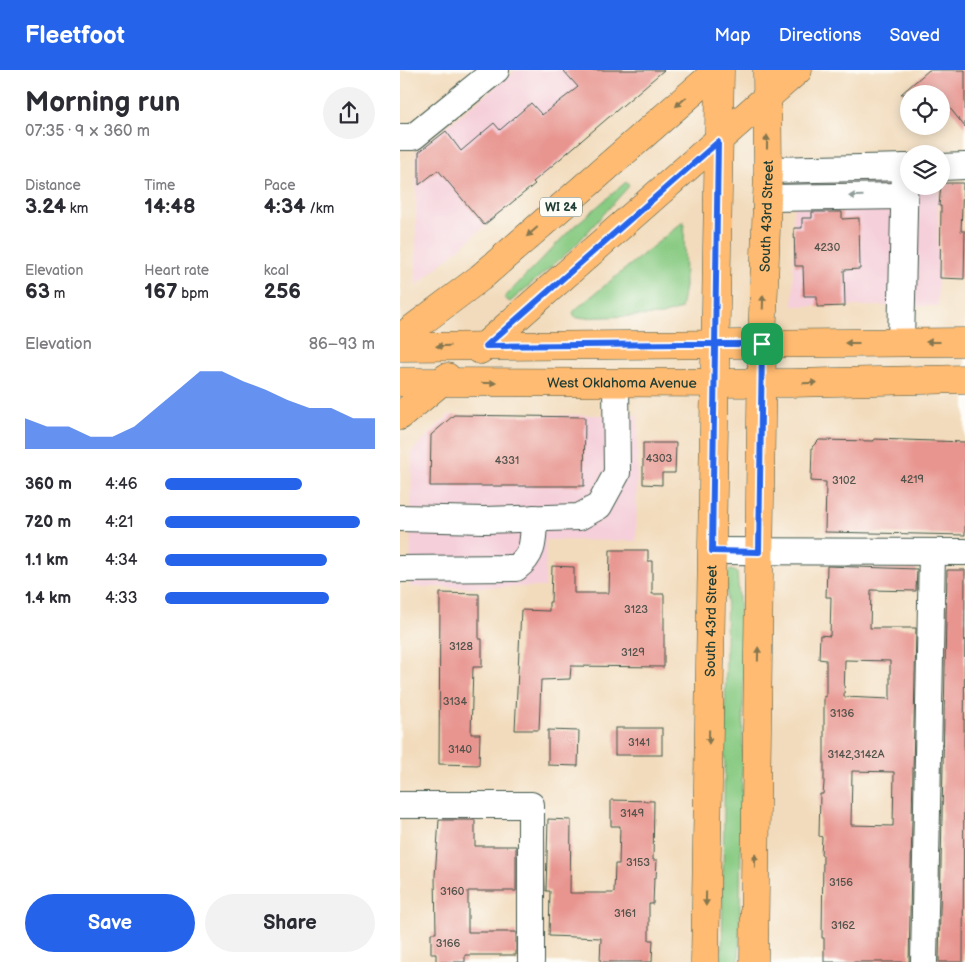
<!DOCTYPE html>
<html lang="en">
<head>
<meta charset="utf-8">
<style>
  :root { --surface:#fff; --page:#f2f2f3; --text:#2b2b33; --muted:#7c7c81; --accent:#2563eb }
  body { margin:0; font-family:"Balsamiq Sans",sans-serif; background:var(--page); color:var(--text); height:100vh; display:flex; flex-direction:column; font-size:19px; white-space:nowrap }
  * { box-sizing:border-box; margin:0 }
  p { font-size:16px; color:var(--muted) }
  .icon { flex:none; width:28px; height:28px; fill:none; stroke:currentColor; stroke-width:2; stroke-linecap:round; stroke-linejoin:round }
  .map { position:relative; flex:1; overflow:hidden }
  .drawer { display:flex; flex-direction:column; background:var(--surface); width:400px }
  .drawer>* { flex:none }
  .controls { position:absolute; left:500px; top:15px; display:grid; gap:10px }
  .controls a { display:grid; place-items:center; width:50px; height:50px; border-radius:50%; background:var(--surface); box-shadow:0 2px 12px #0003; font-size:25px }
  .pin { position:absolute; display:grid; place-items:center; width:42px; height:42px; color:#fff; margin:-21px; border-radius:10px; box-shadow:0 2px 8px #0006 }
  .round { display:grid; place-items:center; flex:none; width:52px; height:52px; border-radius:26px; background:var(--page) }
  .summary { display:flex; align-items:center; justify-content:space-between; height:85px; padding:0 25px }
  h1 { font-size:28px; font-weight:800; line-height:38px }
  .metrics { display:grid; grid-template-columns:repeat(3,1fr); gap:8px; height:85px; padding:5px 25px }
  .metrics div { display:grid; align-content:center }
  .metrics b { font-size:21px; font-weight:800 }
  .metrics small { font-size:14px; font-weight:400 }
  .metrics p { font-size:14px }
  .chart { height:140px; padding:10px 25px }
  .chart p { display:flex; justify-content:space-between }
  .chart svg { width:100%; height:90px; margin-top:5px; fill:var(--accent); opacity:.7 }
  .action { display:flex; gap:10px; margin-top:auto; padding:10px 25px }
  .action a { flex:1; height:58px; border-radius:30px; background:var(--accent); color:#fff; font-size:20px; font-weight:800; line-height:58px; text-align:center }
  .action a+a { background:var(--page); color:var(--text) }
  ul { padding:0 25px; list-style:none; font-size:16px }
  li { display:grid; grid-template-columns:80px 60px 1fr; align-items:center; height:38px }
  li i { height:12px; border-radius:6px; background:var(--accent) }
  header { display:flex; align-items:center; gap:30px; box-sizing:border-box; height:70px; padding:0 25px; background:var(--accent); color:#fff }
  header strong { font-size:24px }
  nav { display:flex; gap:28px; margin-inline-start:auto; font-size:18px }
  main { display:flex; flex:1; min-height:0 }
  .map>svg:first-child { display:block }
  .built { fill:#f5cfda }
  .green { fill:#89cb83; stroke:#54845c }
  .building { fill:#e89590; fill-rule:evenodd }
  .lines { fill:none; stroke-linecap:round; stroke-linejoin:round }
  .minor-casing { stroke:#3f5548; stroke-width:28 }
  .major-casing { stroke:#3f5548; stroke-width:29 }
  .minor { stroke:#fff; stroke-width:26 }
  .major { stroke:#ffbb71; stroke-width:28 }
  .oneway { fill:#84764f }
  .oneway2 { fill:#8f9e9a }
  .route-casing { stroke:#fff; stroke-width:10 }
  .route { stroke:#2563eb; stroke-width:6 }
  .labels { text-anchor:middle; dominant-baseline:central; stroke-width:4; stroke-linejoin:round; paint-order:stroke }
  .number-label { font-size:11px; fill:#51534b }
  .shield { fill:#fdfcf7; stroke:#62766e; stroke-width:1 }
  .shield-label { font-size:12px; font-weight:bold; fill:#1f3d34 }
  .street-label { font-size:14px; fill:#1f3d34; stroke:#fdfcf7 }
</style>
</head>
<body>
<header>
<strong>Fleetfoot</strong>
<nav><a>Map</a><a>Directions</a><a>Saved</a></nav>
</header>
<main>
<section class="drawer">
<div class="summary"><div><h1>Morning run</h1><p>07:35 · 9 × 360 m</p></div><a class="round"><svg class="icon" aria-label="share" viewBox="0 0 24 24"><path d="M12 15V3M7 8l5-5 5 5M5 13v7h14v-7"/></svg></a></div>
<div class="metrics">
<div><p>Distance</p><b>3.24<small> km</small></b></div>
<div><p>Time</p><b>14:48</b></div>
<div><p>Pace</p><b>4:34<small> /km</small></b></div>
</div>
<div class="metrics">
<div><p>Elevation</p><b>63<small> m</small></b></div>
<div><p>Heart rate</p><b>167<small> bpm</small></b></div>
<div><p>kcal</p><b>256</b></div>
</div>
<div class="chart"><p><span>Elevation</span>86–93 m</p>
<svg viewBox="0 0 160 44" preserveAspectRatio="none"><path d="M0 44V29L10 33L20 33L30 38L40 38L50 33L60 24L70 15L80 6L90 6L100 11L110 15L120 20L130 24L140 24L150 29L160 29V44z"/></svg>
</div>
<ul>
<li><b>360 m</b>4:46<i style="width:65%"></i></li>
<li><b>720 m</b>4:21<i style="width:93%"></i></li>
<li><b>1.1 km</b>4:34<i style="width:77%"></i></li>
<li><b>1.4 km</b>4:33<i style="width:78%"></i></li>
</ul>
<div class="action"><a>Save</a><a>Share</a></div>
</section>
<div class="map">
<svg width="565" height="892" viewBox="0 0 565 892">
  <rect width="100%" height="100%" fill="#fdfcf7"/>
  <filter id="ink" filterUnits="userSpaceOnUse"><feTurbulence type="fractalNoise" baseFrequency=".02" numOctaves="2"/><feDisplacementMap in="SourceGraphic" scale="10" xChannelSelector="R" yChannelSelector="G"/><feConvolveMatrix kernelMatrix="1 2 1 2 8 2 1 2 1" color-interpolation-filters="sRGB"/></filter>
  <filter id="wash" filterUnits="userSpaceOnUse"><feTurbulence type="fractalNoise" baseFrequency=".0096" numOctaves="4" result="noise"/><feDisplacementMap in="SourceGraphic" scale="20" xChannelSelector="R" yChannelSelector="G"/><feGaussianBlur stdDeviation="1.12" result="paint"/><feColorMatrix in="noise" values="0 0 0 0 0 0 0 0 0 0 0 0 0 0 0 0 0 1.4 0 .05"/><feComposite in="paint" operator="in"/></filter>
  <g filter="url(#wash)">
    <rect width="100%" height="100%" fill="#f2dbbc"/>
    <g class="built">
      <path d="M116 0H264L16 216V81Z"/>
      <path d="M509 107V116H538V236H393L394 109Z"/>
      <path d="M49 345H238L236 471 146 470 145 517H10L12 381Z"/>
    </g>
    <g class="green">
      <path d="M226 112 229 116 174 177 110 232 104 228 171 159Z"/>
      <path d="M284 151 285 216 281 239 262 245 176 248 173 243 176 239Z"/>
      <path d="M330 500 337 502 344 596 339 892H322L327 504Z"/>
    </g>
    <g id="blocks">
      <g class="building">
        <path d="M163 0H264L133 112 135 114 84 155 38 100 19 115V82L46 61 61 81 94 53 100 60 131 33 142 45 178 17Z"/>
        <path d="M529 0H565V57L541 27V24H501Z"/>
        <path d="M541 113H563L561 161H565L564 209 540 208 541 136H539Z"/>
        <path d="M412 142H442V149L459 148 460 199 444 200 445 236 417 237V226H404L403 196H395L394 158H402V148H412Z"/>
        <path d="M54 345 185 347 184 416H30L31 365Z"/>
        <path d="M474 369 565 372V465L425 462 426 412 411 411 412 377 419 370 474 371Z"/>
        <path d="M243 373H276L275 403H262V415L243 414Z"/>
        <path d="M210 480H248V491H252V524H264V597L171 596 170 609 141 610 139 660H115L121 540 149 541V532H151L152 496 174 497V523H209Z"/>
        <path d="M427 496 517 499 516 521 471 520 470 558H516L509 892H424V868H422L423 785H421L422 767 419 766 420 724H423L424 713V626L426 627V590L419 589 420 565 430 566 431 527H426ZM445 590 490 591V629L444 627ZM452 701 494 702 493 756 451 755Z"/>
        <path d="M547 500H565L563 892H539Z"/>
        <path d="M40 523 79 524V569H82V597H73L71 664H80L79 695 39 694Z"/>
        <rect x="215" y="658" width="47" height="27"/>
        <path d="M148 660 179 661 178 696 148 695Z"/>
        <path d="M211 730 254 731 253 790H257L256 808H254L253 834H249V870H253L252 892H200L201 868 149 866 150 821H146L148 749 171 750 170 823H214L215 794H219L220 756H211Z"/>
        <path d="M39 750H75V776H116V821H68V862H116V885H65V892H36V884H31V863H36L35 806Z"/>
      </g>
    </g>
  </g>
  <g filter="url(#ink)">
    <use href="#blocks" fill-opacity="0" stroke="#3f5548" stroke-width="1"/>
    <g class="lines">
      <defs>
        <g id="minor">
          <path d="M0 67H13L96 0"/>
          <path d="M541 97 565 96"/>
          <path d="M368 100 509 97"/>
          <path d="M367 128 504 126"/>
          <path d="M501 273 505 97"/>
          <path d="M0 448 85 450 179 447 199 436 217 403 216 313"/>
          <path d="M312 481 565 482"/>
          <path d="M0 499 116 498C135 484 133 470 134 448"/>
          <path d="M0 735H131V892"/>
          <path d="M524 892 532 482"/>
        </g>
        <g id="major">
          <path d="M0 268 80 208 318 0"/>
          <path d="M0 277 565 272"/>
          <path d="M80 280 398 0"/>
          <path id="s1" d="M0 312 391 313 565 309"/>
          <path d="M0 346 47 307"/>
          <path id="s2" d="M305 892 320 0"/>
          <path id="s3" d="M354 892 362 273 368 100 367 0"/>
        </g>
      </defs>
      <use href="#minor" class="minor-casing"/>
      <use href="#major" class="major-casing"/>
      <use href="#minor" class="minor"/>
      <use href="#major" class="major"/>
    </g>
    <defs><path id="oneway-solid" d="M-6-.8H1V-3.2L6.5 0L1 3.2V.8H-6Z" transform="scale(1.25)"/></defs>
    <g class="oneway">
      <use href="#oneway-solid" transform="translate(281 32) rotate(139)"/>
      <use href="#oneway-solid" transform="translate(367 72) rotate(-90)"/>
      <use href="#oneway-solid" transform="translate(132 162) rotate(139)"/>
      <use href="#oneway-solid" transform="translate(363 232) rotate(-88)"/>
      <use href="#oneway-solid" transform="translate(533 272) rotate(180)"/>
      <use href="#oneway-solid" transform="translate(452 273) rotate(180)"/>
      <use href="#oneway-solid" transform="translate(43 276) rotate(179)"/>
      <use href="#oneway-solid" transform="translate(89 313)"/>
      <use href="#oneway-solid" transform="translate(410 313) rotate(-1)"/>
      <use href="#oneway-solid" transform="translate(358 584) rotate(-89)"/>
      <use href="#oneway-solid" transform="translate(309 667) rotate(91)"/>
      <use href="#oneway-solid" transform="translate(355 791) rotate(-89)"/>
      <use href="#oneway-solid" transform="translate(306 829) rotate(91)"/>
    </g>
    <use class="oneway2" href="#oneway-solid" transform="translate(456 126) rotate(179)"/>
  </g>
  <g class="lines" filter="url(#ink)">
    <defs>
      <path id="route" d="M362 274H285L86 276 318 72C316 208 313 344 312 481L359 482 362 274"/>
    </defs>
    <use href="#route" class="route-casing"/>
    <use href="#route" class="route"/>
  </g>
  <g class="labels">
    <g class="number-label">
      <text x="427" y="177">4230</text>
      <text x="259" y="388">4303</text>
      <text x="107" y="390">4331</text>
      <text x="512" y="409">4219</text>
      <text x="444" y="410">3102</text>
      <text x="236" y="539">3123</text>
      <text x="61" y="576">3128</text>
      <text x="233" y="582">3129</text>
      <text x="55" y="631">3134</text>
      <text x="442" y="643">3136</text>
      <text x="239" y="672">3141</text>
      <text x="60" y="679">3140</text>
      <text x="456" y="684">3142,3142A</text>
      <text x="232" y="743">3149</text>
      <text x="238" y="792">3153</text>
      <text x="441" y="812">3156</text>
      <text x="52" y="821">3160</text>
      <text x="225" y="843">3161</text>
      <text x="443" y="855">3162</text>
      <text x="48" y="873">3166</text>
    </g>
    <rect class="shield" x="140" y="127.5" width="42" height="19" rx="4"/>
    <g class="shield-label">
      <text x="161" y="137">WI 24</text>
    </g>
    <g class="street-label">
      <text stroke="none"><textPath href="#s3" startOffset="746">South 43rd Street</textPath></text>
      <text stroke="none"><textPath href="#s1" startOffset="222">West Oklahoma Avenue</textPath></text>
      <text stroke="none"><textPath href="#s2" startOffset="341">South 43rd Street</textPath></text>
    </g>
  </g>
</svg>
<div class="controls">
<a><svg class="icon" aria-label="locate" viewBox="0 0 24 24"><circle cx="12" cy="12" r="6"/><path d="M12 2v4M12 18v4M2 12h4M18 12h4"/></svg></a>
<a><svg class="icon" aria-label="layers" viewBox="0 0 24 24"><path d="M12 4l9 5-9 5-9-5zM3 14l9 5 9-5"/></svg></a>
</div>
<div class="pin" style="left:362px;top:274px;background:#1e9e55"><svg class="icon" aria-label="arrive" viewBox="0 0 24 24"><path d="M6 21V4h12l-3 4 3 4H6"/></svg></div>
</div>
</main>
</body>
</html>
